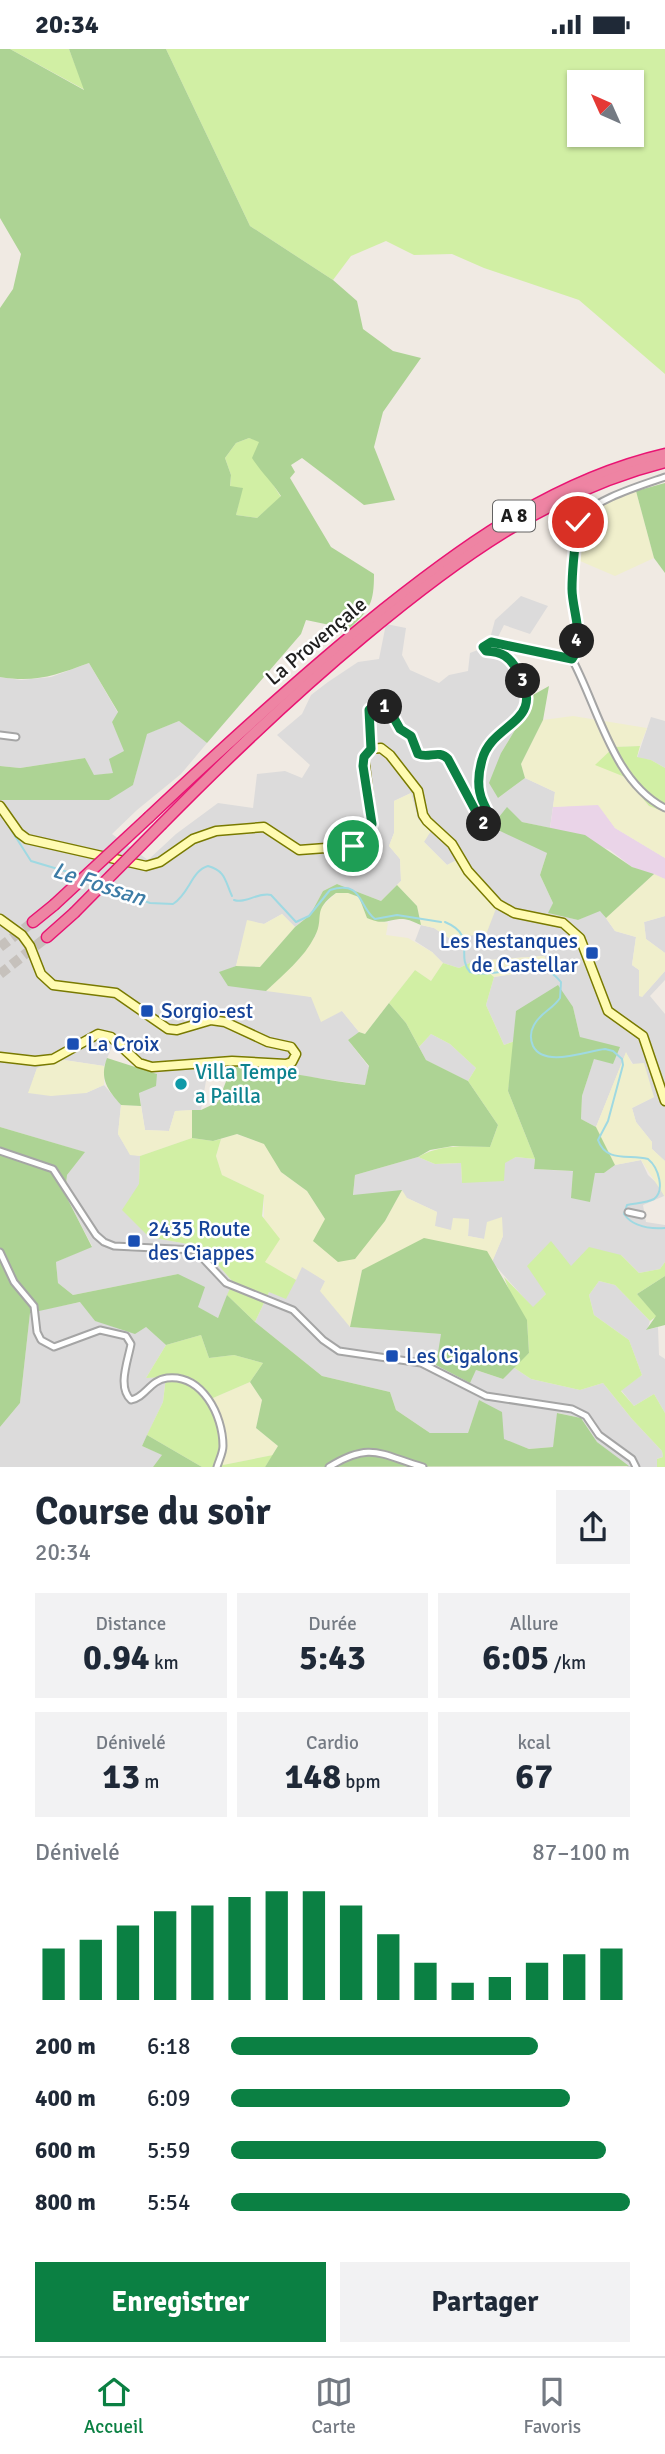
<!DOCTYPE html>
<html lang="fr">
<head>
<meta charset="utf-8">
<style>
  :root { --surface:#fff; --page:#f2f2f3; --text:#1f2937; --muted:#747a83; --line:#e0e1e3; --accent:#0b8043 }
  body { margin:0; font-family:Signika,sans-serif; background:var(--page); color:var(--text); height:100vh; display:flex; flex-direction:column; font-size:26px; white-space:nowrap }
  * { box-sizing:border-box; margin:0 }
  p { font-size:23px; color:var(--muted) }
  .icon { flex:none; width:38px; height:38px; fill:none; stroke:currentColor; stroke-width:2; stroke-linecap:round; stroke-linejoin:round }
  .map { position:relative; height:1418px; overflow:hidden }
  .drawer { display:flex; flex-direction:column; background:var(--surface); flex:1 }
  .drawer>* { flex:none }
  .needle { width:46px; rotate:315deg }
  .controls { position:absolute; left:567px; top:21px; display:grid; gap:14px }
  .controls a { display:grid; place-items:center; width:77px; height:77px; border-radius:0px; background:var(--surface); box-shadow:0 2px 5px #0004; font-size:35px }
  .pin { position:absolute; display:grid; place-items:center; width:60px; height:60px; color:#fff; margin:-30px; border:4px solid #fff; border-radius:50%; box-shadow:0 2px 7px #0007 }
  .km { position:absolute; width:35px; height:35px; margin:-18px; border-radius:50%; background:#222; color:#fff; font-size:19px; line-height:35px; text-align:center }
  .round { display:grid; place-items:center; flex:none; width:74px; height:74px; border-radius:0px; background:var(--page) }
  .head { display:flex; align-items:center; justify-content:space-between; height:119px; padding:0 35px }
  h1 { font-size:38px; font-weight:800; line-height:52px }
  .figures { display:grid; grid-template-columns:repeat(3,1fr); gap:10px; height:119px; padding:7px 35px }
  .figures div { display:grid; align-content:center; border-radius:0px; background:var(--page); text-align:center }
  .figures b { font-size:35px; font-weight:800 }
  .figures small { font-size:19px; font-weight:400 }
  .figures p { font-size:19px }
  .chart { height:196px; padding:14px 35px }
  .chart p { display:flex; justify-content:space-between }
  .chart svg { width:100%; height:126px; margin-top:7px; stroke:var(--accent); stroke-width:6 }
  .cta { display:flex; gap:14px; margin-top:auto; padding:14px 35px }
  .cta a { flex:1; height:80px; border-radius:0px; background:var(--accent); color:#fff; font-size:28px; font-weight:800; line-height:80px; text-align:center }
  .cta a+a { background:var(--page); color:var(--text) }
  ul { padding:0 35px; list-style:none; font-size:23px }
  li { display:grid; grid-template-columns:112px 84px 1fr; align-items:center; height:52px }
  li i { height:18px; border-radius:9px; background:var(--accent) }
  .status { display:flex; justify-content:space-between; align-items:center; height:49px; padding:0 35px; background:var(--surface); direction:ltr }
  .status svg { height:19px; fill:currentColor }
  .tabs { display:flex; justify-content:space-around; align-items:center; height:98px; border-top:2px solid var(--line); background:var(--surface); font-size:19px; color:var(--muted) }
  .tabs a { display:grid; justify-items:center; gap:4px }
  .tabs .current { color:var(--accent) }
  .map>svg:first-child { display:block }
  .residential { fill:#dcdbdb }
  .industrial { fill:#ead4e8 }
  .farmland { fill:#f0efcc }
  .grass { fill:#d1efa4; fill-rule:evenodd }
  .forest { fill:#add394; fill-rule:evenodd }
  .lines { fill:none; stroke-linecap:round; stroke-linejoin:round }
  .stream { stroke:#9fd9e2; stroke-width:2 }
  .highway-tunnel { stroke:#c6c1bc; stroke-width:10; stroke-dasharray:10 5; stroke-linecap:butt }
  .street-casing { stroke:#a5a5a5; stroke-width:9 }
  .secondary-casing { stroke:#797a00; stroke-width:11 }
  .highway-casing { stroke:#e91473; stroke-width:13 }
  .street { stroke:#fff; stroke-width:5 }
  .secondary { stroke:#fffbb2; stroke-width:8 }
  .highway { stroke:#ee84a3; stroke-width:10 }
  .highway-bridge-casing { stroke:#e91473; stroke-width:13; stroke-linecap:butt }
  .highway-bridge { stroke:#ee84a3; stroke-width:10 }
  .route-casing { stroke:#fff; stroke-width:14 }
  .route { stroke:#0b8043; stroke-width:9 }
  .transit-dot { fill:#1a4fb4; stroke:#fff; stroke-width:2.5 }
  .culture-dot { fill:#0f9aa8; stroke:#fff; stroke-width:2.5 }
  .labels { text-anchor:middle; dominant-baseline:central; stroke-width:5; stroke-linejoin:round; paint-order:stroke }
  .shield { fill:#fff; stroke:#626262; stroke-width:2 }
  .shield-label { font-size:19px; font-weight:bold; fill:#1e1e1e }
  .street-label { font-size:21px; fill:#1e1e1e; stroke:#fff }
  .transit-label { font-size:21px; fill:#164399; stroke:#fff; text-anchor:start }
  .culture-label { font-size:21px; fill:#0d838f; stroke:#fff; text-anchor:start }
  .water-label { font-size:23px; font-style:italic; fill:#3d7ca6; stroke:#fff }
</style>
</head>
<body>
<div class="status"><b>20:34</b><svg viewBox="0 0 49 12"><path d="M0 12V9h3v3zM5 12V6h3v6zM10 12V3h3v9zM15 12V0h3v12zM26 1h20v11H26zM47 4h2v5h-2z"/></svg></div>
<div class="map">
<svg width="665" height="1418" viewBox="0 0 665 1418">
  <rect width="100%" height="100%" fill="#f0eae3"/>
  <g class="residential">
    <path d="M521 547 548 557 530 585 504 576 498 588 528 629 533 646 524 666 501 704 498 749 525 729 555 743 550 779 522 773 547 804 540 826 553 854 549 864 578 871 600 861 615 882 636 888 632 916 639 921 642 948 665 922V931L650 947 665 965V1112L652 1100V1093L636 1073 632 1059 654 1048 626 1004 596 1078 581 1070 582 1047 594 1009 580 988 573 958 516 962 515 992 504 996 486 956 494 928 551 919 544 907 474 912 459 919 443 914 432 903 415 892 421 876 434 879 452 891 497 857 455 812 447 816 424 793 411 744 394 752V784L389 797 400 810 401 832 381 852 337 835 323 842 310 866 295 878 282 865 264 875 248 872 236 917 220 924 311 948 342 962 359 983 348 991 369 1018 365 1036 296 1026 270 1019 232 1017 208 1020 201 1061 175 1062 169 1082 145 1081 139 1043 157 1025 139 1021 113 995 104 1017 64 1011 37 1019 29 1044H86L104 1036 121 1056 118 1085 130 1105 140 1107 139 1135 149 1188 193 1196 212 1209 233 1233 218 1269 197 1258 178 1225 73 1246 58 1234 56 1213 92 1197 65 1145 67 1126 84 1103 0 1078V751L133 736 146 685 179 672 207 694 181 725 137 761 112 785 148 811 176 785 218 754 253 759 257 725 285 722 302 729 310 716 277 686 302 665 311 646 328 633 358 613 379 610 386 575 406 579 402 606 410 621 439 634 449 626 468 622 470 604 488 597 495 571Z"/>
    <path d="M89 614 118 664 112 673 125 702 113 724 93 727 85 709 20 719 0 717V628L21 631 51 628Z"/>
    <path d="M651 668 665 672V719L651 711 637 709Z"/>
    <path d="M665 867V904L646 890 644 873Z"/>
    <path d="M431 985 450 995 476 1019 468 1032 426 1011 419 998Z"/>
    <path d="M418 1108 435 1115 461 1114 462 1134 516 1108 535 1110 534 1120 604 1124 615 1116 641 1111 648 1126 661 1138 664 1147 643 1156 646 1173 665 1176V1213L660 1220 639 1224 621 1206 546 1245 533 1259 492 1213 503 1187 484 1190 468 1187 469 1170 451 1182 434 1177 437 1163 407 1149 353 1147 355 1126Z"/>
    <path d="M302 1217 325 1232 350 1278 441 1285 469 1333 476 1321 503 1330 513 1318 531 1330 580 1341 603 1334 632 1370 662 1402 663 1408 657 1410V1418H628L597 1393 581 1369 558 1364 553 1398 529 1400 503 1390 479 1352 468 1384H430L396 1361 390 1343 322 1327 255 1273 269 1243Z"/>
    <path d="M599 1232 615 1236 650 1272 647 1281 658 1278 659 1306 665 1310V1364L654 1345 634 1357 621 1341 642 1326 629 1291 594 1266 589 1246Z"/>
    <path d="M81 1253 95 1272 146 1278 166 1296 146 1329 166 1327 163 1353 142 1397 163 1406 153 1418H0V1378L20 1354 30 1263Z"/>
  </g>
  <path class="industrial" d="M598 755 615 779 665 809V830L632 818 610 801 550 779 553 758Z"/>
  <g class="farmland">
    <path d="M636 442 654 509 615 527 580 512 579 483 585 466 613 451Z"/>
    <path d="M573 667 647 679 640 697 614 698 625 728 649 757 665 763V809L615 779 598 756 553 758 555 743 525 729 521 715 543 671Z"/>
    <path d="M411 744 418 770 431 782 424 793 447 816 455 812 497 857 487 883 452 891 434 879 421 876 417 857 397 836 401 832 400 810 389 797 394 784V752Z"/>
    <path d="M654 825 665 830V867L644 873 646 890 665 904V922L642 948 639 947V921L632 916 636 888 615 882 606 869Z"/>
    <path d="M336 844H348L359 848 367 869 388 874 386 886 408 889 432 903 443 914 431 932 415 921 365 985 359 983 342 962 321 973 311 948 266 942 300 909 316 886 319 861Z"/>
    <path d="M282 865 295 878 260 918 236 917 247 871 264 875Z"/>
    <path d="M544 907 551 919 494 928 474 912Z"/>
    <path d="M626 1003 632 1015 644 1014 654 1048 632 1059 636 1073 652 1093V1100L665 1112V1148L641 1111 615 1116 596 1078Z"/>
    <path d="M64 1011 104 1017V1036L86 1044 51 1047 28 1044 37 1019Z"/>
    <path d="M121 1056 141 1057 145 1081 169 1082 175 1062 192 1061V1089L140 1107 130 1106 118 1085Z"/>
    <path d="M236 1085 265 1095 281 1123 307 1142 325 1170 385 1172 402 1141 407 1149 437 1163 435 1177 451 1181 453 1169 469 1170 468 1187 484 1190 487 1173 502 1168 503 1187 492 1213 486 1202 362 1221 350 1278 320 1242 325 1232 302 1218 296 1231 264 1213V1146L222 1126 216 1107 221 1090Z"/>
    <path d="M250 1333 262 1351 256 1379 278 1397 273 1406 223 1416 213 1349Z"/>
  </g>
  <g class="grass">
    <path d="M10 0H69L85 41Z"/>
    <path d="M166 0H665V325L579 251 484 219 452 205 414 206 386 192 351 207 333 231 250 177ZM579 33H632V86H579Z"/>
    <path d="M249 389 259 392 265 423 281 448 257 469 236 466 242 439 230 438 231 426 225 409 236 394Z"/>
    <path d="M640 697 637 708 651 711 665 719V763L649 757 625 728 595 716 614 698Z"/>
    <path d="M474 912 494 928 486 956 504 996 515 992 508 1042 535 1110 516 1108 505 1114 504 1132 462 1134 461 1114 435 1115 418 1108C441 1095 465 1097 490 1098L498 1076 468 1032 476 1019 450 995 431 985 419 998 406 974 389 954 415 921 431 932 443 914 459 919Z"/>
    <path d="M192 1089 213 1092 221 1090 216 1107 222 1126 264 1146 262 1167 280 1190 265 1213 296 1231 286 1250 269 1243 255 1273 227 1246 233 1233 212 1209 193 1196 149 1188 122 1161 139 1135 140 1107Z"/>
    <path d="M551 1192 571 1217 589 1198 621 1206 639 1224 660 1220 665 1213V1227L637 1245 657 1267 650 1272 615 1236 599 1232 589 1246 594 1266 629 1291 642 1326 621 1342 634 1357 654 1345 665 1364V1418H657V1410L663 1408 662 1402 632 1370 603 1334 580 1341 531 1330 513 1318 529 1304 527 1272 514 1254 504 1228 533 1258 546 1245 527 1217Z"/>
    <path d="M201 1286 209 1309 234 1306 263 1314 250 1333 213 1349 223 1416 273 1406 265 1418H202L147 1386 163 1353 166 1328 146 1329 166 1296Z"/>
  </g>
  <g class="forest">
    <path d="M0 0H10L84 41 69 0H166L250 177 333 231 357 252 363 280 393 302 421 309 383 363 374 398 395 451 364 456 302 409 291 416 295 423 290 429 331 498 374 525C374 554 370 561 349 580L306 571 301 585 207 694 179 672 147 685 133 736 109 751H0V717L20 719 85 709 94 726 113 724 109 710 124 702 112 673 118 663 89 614C56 626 36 634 0 628V259L13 240 21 205 0 169ZM249 389 259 393 252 409C261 423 272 433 281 447L257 469 236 466 243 439 230 437 231 426 225 409 236 394Z"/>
    <path d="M665 434V524L654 509 636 442Z"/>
    <path d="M549 637 543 671 521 715 525 729 498 749 489 734 501 704 524 666 533 646Z"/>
    <path d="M507 758 522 773 585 786 632 818 654 825 606 869 600 862 578 871 548 864 553 854 540 826 547 804 498 781 499 768Z"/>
    <path d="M337 835 381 852 397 836 417 857 421 876C416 874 408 870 403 870 386 870 386 877 367 869L359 848 348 844H336C311 862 325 868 315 887 304 909 283 926 266 942L228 937 219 923 236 917 260 918 295 878 310 866 323 842Z"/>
    <path d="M558 936 573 958 580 988 620 998 613 1015 594 1010 582 1047 581 1070 596 1078 615 1116 604 1124H595L590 1153 571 1149 573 1122 534 1120 535 1110 508 1042 516 962Z"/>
    <path d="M389 954 406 974 426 1011 468 1032 498 1076 490 1098 453 1097 430 1101 418 1108 355 1126 353 1146 402 1141 385 1172 355 1210 338 1213 313 1192 325 1170 307 1142 281 1123 264 1095 237 1085 213 1092 192 1089V1061H201L218 1053 232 1017C277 1020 320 1031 365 1036L369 1017 348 991 359 983 365 985Z"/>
    <path d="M107 1009 157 1025 156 1037 139 1044 141 1057 121 1056C108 1041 99 1030 107 1009Z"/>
    <path d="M0 1078 85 1103 67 1126 65 1145 92 1198 56 1213 58 1234 73 1246 178 1225 205 1238 198 1258 218 1269 227 1246 255 1273 322 1327 390 1343 396 1361 430 1384H468L479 1351 502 1363 504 1390 529 1400 553 1398 557 1364 581 1369 597 1393 629 1417 265 1418 278 1397 256 1379 262 1351 250 1333 263 1314 234 1306 209 1309 201 1286 166 1296 146 1278 135 1285 95 1272 80 1253 30 1264 20 1354 0 1378Z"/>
    <path d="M424 1189 487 1202 527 1271 529 1304 503 1330 476 1321 470 1334 436 1316 441 1285 350 1278 362 1221Z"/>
    <path d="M665 1227V1276L646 1281 656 1267 637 1245Z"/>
    <path d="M147 1386 202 1418H153L162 1406 142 1397Z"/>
  </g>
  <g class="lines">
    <g class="stream">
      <path d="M1 765 31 812 78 826"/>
      <path d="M87 830 98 834"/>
      <path d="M106 838 150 854 173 855C190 844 191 822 208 817 226 822 225 832 232 847"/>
      <path d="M234 851C246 855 257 843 271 846L296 873 309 867 330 841C363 831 358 857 375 870L397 866 441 873"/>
      <path d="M445 873C478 887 455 906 470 923 500 931 539 904 561 933L560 949C553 960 540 964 534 976 530 983 530 990 533 997 544 1019 586 1002 605 1000L613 1002 622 1010 623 1016 608 1072 598 1091C606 1114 629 1105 648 1110 659 1119 665 1142 654 1150 646 1154 636 1154 627 1156L624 1165C633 1178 650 1180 665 1179"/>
    </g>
    <g class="highway-tunnel">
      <path d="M0 898 33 873"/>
      <path d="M0 925 47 888"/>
    </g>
    <defs>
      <g id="street">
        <path d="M572 610C586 592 572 561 572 540 572 518 575 495 578 473 588 452 642 436 665 428"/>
        <path d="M572 610C598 658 613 733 665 759"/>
        <path d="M0 686 16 688"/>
        <path d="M371 700 369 661 370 657 380 655 390 662 399 680 411 686 418 705C427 709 436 701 445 706 461 716 465 766 487 776L491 769C480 749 474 729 483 706 497 671 548 673 517 621 509 607 502 603 486 602L483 599 490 593 572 610"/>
        <path d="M0 1102 53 1120 96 1186 104 1193 114 1197 195 1201 226 1234 293 1261 323 1291 339 1302 421 1314 486 1347 572 1360 586 1367 599 1386 632 1410 636 1418"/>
        <path d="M628 1163 642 1166"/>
        <path d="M0 1203 14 1233 34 1257 37 1283 41 1291 54 1298 100 1281 126 1287 131 1295C128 1312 117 1338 131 1351 145 1349 150 1331 167 1329 202 1325 223 1366 223 1397 223 1404 219 1411 217 1418"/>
        <path d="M329 1418C371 1392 381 1406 423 1418"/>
      </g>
      <g id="secondary">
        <path d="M0 757 19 784 27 790 146 817 160 813 193 790 216 782 264 778 299 801 353 797 366 790 372 775 364 708 371 700 381 699 390 706 418 742 423 766 427 772 452 795 468 822 498 855 514 864 563 874 580 889 608 962 643 987 665 1052"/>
        <path d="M0 870 22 886 30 897 41 925 53 936 116 944 168 980 177 981 211 971 225 973 268 993 291 998 296 1005 292 1013 286 1015 232 1012 152 1018 139 1014 111 988 98 985 53 1010 35 1012 0 1008"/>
      </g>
      <g id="highway">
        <path d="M149 768C219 702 289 638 363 577 454 503 549 432 665 405"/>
        <path d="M162 775C227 709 293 646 364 587 454 512 549 442 665 413"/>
        <path d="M33 873 54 856"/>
        <path d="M47 888 74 864"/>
      </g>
    </defs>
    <use href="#street" class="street-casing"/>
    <use href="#secondary" class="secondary-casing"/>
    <use href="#highway" class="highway-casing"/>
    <use href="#street" class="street"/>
    <use href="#secondary" class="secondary"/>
    <use href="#highway" class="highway"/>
    <defs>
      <g id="highway-bridge">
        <path d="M54 856 149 768"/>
        <path d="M74 864 162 775"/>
      </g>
    </defs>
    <use href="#highway-bridge" class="highway-bridge-casing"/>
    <use href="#highway-bridge" class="highway-bridge"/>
  </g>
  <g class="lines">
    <defs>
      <path id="route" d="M353 797 366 790 372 775 363 717 364 708 371 700 369 661 375 655 390 662 400 680 411 687 418 705C429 710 439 700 448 710L482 774 487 776 491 773C490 766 486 760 483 753 477 740 478 725 482 711 492 672 549 675 517 621 509 607 502 603 486 602L483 598 491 593 572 610C586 592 572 561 572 540 572 518 575 495 578 473"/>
    </defs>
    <use href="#route" class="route-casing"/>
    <use href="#route" class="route"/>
  </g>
  <g class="transit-dot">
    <rect x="585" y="897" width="14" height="14" rx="3.5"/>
    <rect x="140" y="955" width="14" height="14" rx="3.5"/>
    <rect x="66" y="988" width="14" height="14" rx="3.5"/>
    <rect x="127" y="1185" width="14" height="14" rx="3.5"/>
    <rect x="385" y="1300" width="14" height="14" rx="3.5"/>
  </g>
  <circle class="culture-dot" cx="181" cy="1035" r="7"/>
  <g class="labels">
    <rect class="shield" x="493" y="451.5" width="42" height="31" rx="5"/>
    <g class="shield-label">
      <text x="514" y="467">A 8</text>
    </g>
    <g class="street-label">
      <text transform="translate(316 592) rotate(-40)">La Provençale</text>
    </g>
    <g class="transit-label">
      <text x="578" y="892" text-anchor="end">Les Restanques<tspan x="578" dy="24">de Castellar</tspan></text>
      <text x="161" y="962">Sorgio-est</text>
      <text x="87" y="995">La Croix</text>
      <text x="148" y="1180">2435 Route<tspan x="148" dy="24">des Ciappes</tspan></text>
      <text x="406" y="1307">Les Cigalons</text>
    </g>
    <g class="culture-label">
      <text x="195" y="1023">Villa Tempe<tspan x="195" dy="24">a Pailla</tspan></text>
    </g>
    <g class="water-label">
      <text transform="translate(99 835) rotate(18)">Le Fossan</text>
    </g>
  </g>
</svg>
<div class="controls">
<a><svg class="needle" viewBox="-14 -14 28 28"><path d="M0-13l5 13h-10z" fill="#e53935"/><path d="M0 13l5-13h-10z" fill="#747a83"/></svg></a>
</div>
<div class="pin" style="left:353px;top:797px;background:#1e9e55"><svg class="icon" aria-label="arrive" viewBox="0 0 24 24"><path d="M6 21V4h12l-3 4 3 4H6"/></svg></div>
<div class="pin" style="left:578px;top:473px;background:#d93025"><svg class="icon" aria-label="check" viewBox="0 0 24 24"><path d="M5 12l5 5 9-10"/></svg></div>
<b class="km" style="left:385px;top:658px">1</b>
<b class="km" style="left:484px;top:775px">2</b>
<b class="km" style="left:523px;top:632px">3</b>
<b class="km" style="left:577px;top:592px">4</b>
</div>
<section class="drawer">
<div class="head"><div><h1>Course du soir</h1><p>20:34</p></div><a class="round"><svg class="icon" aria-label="share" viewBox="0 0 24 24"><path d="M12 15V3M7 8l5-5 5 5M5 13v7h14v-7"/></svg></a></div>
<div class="figures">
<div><p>Distance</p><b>0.94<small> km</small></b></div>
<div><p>Durée</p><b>5:43</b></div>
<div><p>Allure</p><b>6:05<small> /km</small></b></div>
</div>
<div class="figures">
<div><p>Dénivelé</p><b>13<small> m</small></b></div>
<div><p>Cardio</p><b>148<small> bpm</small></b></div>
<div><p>kcal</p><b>67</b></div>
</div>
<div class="chart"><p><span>Dénivelé</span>87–100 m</p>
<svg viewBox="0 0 160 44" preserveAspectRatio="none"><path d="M5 44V26M15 44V23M25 44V18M35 44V13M45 44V11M55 44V8M65 44V6M75 44V6M85 44V11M95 44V21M105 44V31M115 44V38M125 44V36M135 44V31M145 44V28M155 44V26"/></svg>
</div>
<ul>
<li><b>200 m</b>6:18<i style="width:77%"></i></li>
<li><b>400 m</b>6:09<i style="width:85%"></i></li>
<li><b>600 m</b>5:59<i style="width:94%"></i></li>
<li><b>800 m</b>5:54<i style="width:100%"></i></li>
</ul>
<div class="cta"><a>Enregistrer</a><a>Partager</a></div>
</section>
<nav class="tabs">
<a class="current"><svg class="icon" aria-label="home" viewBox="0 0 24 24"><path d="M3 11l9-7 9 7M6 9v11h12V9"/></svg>Accueil</a>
<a><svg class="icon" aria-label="map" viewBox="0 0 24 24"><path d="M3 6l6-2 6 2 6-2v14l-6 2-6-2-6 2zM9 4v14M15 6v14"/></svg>Carte</a>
<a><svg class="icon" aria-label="saved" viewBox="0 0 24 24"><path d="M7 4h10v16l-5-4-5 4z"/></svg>Favoris</a>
</nav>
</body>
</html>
